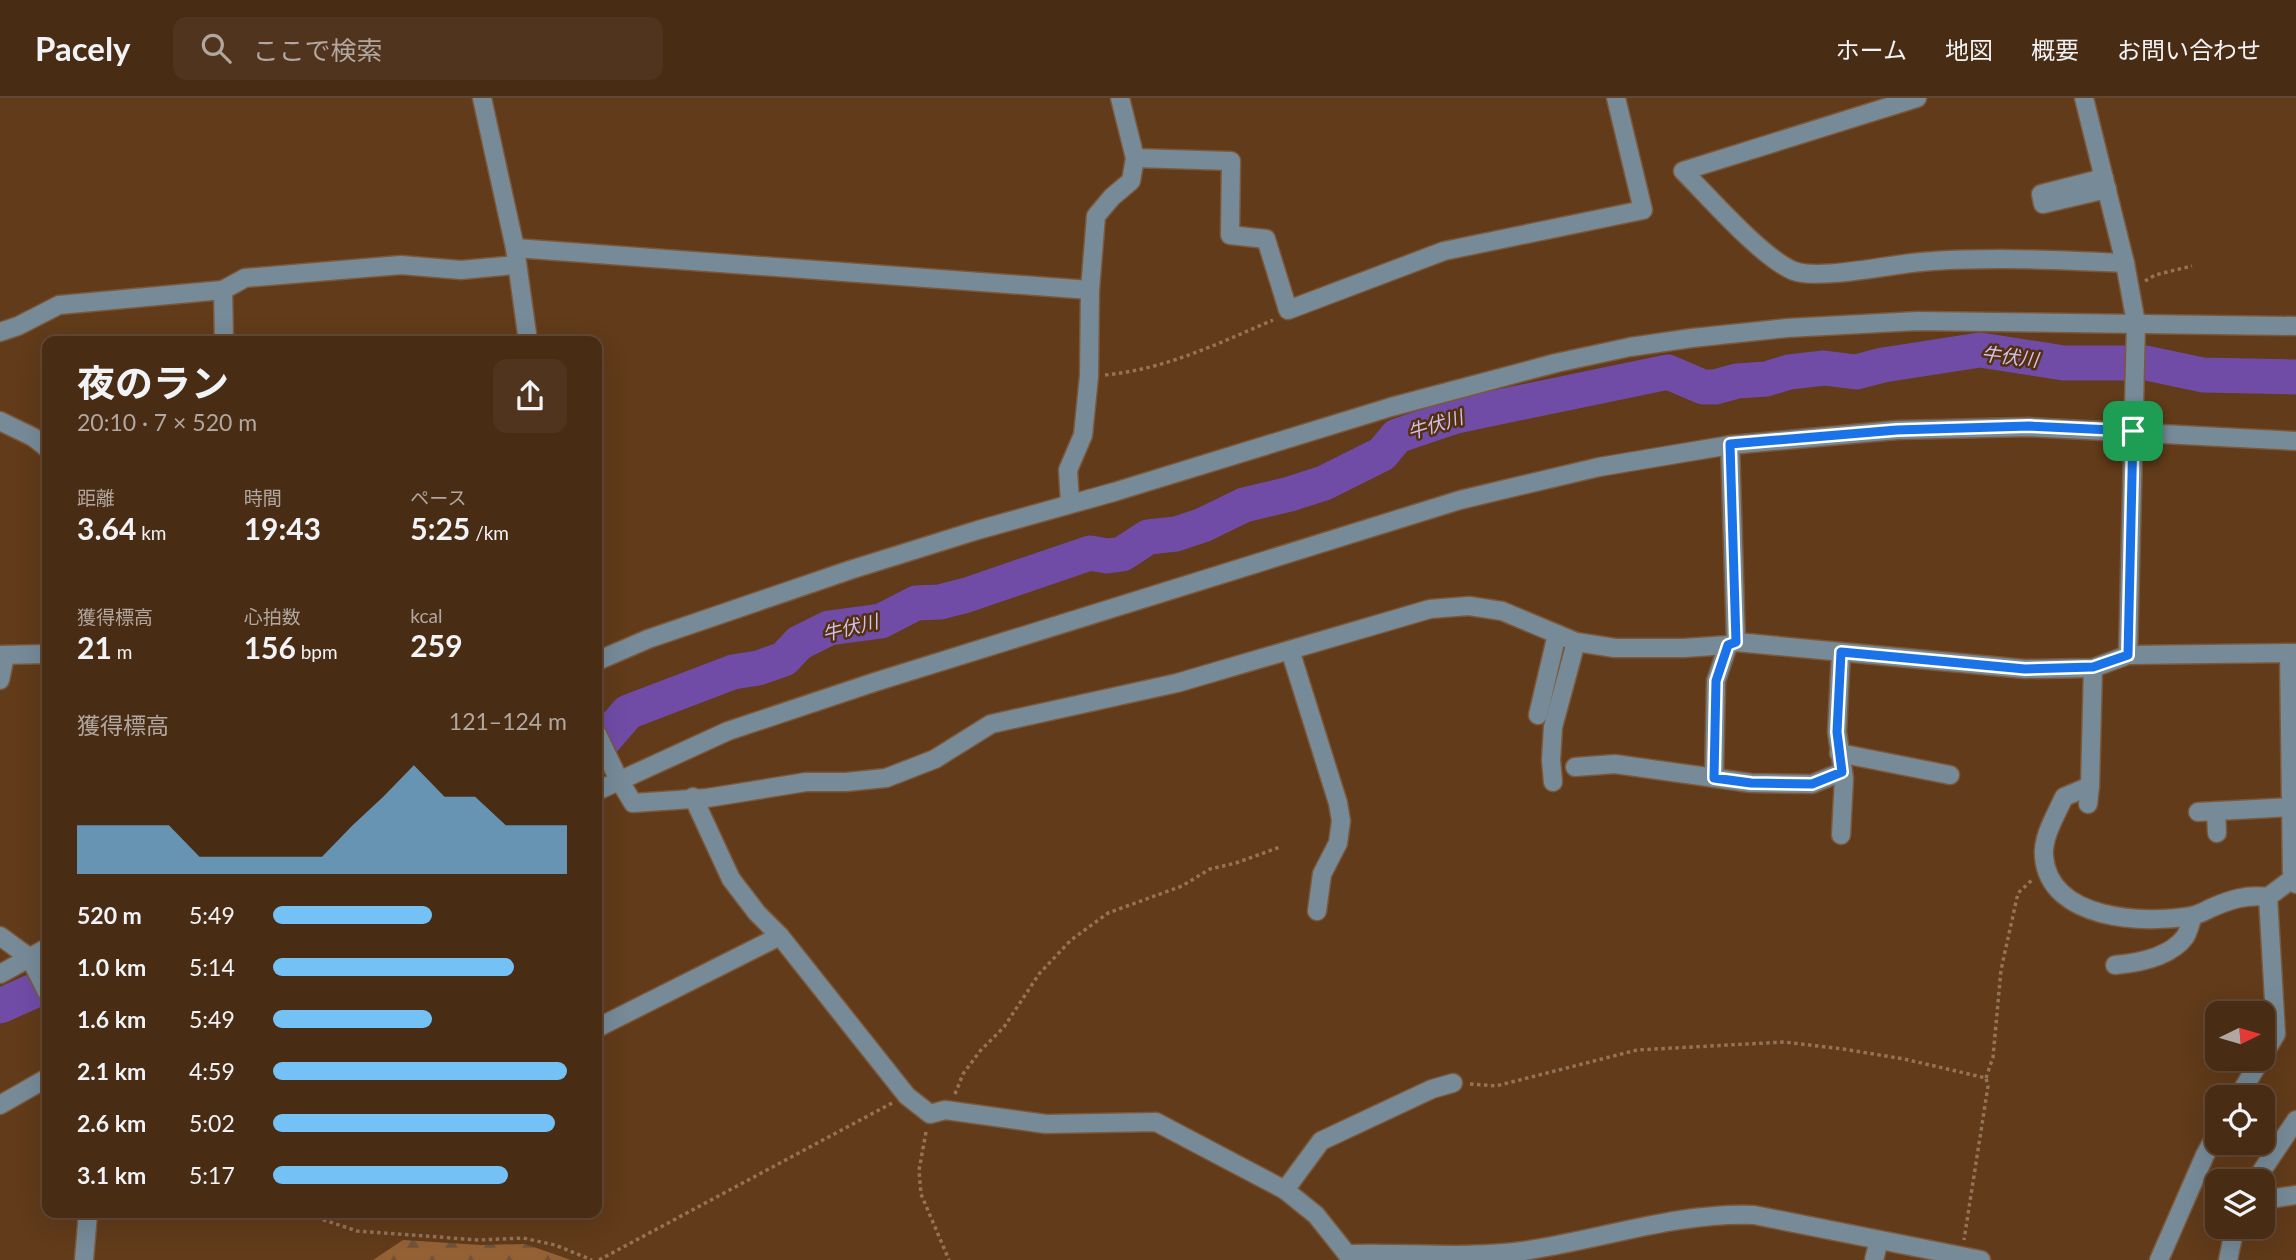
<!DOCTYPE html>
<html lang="ja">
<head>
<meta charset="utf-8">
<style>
  :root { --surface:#492c14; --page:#50341d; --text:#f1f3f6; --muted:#b1a7a0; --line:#614834; --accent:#73c1f5 }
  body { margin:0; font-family:Lato,"Noto Sans JP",sans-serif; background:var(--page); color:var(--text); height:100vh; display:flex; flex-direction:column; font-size:26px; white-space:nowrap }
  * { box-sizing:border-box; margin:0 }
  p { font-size:23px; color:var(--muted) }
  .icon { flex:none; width:38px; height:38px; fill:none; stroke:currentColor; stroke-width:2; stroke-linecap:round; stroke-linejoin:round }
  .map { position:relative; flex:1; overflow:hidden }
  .details { position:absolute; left:42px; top:238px; width:560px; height:882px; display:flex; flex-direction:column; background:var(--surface); border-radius:14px; box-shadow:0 7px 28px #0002,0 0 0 2px var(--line) }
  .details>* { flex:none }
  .needle { width:46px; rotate:85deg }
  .tools { position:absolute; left:2205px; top:903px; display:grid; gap:14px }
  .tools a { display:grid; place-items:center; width:70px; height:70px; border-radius:14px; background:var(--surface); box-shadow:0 7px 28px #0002,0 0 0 2px var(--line); font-size:35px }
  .pin { position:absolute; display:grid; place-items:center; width:60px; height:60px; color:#fff; margin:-30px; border-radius:14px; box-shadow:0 4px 10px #0006 }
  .round { display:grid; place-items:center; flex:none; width:74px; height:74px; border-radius:14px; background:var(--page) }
  .head { display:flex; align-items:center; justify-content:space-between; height:119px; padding:0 35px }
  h1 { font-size:38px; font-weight:700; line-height:52px }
  .figures { display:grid; grid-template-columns:repeat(3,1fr); gap:10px; height:119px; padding:7px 35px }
  .figures div { display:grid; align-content:center }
  .figures b { font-size:30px; font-weight:700 }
  .figures small { font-size:19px; font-weight:400 }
  .figures p { font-size:19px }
  .chart { height:196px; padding:14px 35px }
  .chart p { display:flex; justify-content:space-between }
  .chart svg { width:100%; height:126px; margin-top:7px; fill:var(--accent); opacity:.7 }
  ul { padding:0 35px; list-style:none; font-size:23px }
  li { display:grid; grid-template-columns:112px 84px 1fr; align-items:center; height:52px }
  li i { height:18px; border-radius:9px; background:var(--accent) }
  header { display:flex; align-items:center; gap:42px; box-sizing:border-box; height:98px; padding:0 35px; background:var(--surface); border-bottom:2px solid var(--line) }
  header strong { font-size:33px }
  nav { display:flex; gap:38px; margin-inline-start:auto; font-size:24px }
  .search { width:490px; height:63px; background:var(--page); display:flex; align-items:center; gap:18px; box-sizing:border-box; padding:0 24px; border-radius:14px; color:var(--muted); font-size:26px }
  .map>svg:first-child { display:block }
  .forest { fill:url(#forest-firs) }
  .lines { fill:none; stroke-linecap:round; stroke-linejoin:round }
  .river { stroke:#704ca6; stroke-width:35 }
  .minor-casing { stroke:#7c583a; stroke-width:21 }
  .path { stroke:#947357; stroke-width:3.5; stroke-dasharray:3.5 3.5; stroke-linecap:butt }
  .minor { stroke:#768a98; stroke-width:18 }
  .route-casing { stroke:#fff; stroke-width:14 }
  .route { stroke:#1a73e8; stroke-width:9 }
  .labels { text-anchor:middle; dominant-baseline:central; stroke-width:5; stroke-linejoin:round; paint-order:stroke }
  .water-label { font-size:19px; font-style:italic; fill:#cfbfef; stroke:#55300e }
</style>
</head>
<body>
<header>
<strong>Pacely</strong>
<div class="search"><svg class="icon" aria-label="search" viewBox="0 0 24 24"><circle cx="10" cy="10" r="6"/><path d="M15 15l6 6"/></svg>ここで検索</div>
<nav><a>ホーム</a><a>地図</a><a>概要</a><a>お問い合わせ</a></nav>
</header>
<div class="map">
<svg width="2296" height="1162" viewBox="0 0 2296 1162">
  <defs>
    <pattern id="forest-firs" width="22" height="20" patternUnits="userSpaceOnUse" patternTransform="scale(1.75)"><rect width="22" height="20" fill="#946135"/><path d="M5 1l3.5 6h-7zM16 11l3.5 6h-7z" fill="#6f5239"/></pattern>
  </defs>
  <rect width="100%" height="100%" fill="#613b1a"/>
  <path class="forest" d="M403 1142 481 1147 525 1146 571 1162H373Z"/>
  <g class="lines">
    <g class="river">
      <path d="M597 650 628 614 733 574 758 570 784 561 799 545 829 530 881 523 916 505 940 504 967 497 1090 455 1107 458 1122 456 1148 439 1176 436 1203 427 1244 407 1290 396 1324 385 1382 356 1397 338 1456 318 1668 274 1703 289H1715L1737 283 1766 281 1789 274 1824 270 1856 274 1883 267 1980 252 2064 265H2146L2203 277 2296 279"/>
      <path d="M0 908 47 887"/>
    </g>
    <defs>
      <g id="minor">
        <path d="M482 0 515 150 528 243"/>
        <path d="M1917 0 1683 73C1709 99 1763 161 1794 173 1821 183 1900 164 1933 163 1997 159 2061 162 2125 165"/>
        <path d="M2084 0 2125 165 2136 225 2128 557"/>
        <path d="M1135 60 1231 63 1230 137 1266 141 1288 212 1444 153 1643 112 1616 0"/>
        <path d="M2104 80 2041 96 2043 106 2107 91"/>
        <path d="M515 150 1090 192"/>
        <path d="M223 192 224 243"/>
        <path d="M0 234 18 228 59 207 223 192 245 180 401 167 461 172 516 167"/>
        <path d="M0 323 33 339 47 350"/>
        <path d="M1730 347 1736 544"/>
        <path d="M1070 405 1068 372 1083 337 1089 278 1090 192 1096 118 1112 99 1131 83 1135 60 1120 0"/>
        <path d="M1290 552 1338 705 1341 723 1338 745 1322 776 1317 813"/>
        <path d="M2289 556 2292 781 2296 786"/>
        <path d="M0 557 47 556"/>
        <path d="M597 563 648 541 850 472 978 432 1114 394 1391 309 1556 265 1630 249 1692 240 1787 230 1918 223 2296 228"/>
        <path d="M0 582 5 558"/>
        <path d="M1538 617 1557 536"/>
        <path d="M597 636 619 682 633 705 707 700 806 684H846L886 680 935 661 991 626 1177 585 1430 511 1469 508 1502 513 1576 544 1615 550H1684L1728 547 1736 544 2025 571 2093 570 2128 557 2296 555"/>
        <path d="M1839 655 1950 677"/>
        <path d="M1575 669 1615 666 1751 685 1812 686 1842 674"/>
        <path d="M1714 680 1716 583 1728 547"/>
        <path d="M1553 684 1551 662 1553 629 1576 544"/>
        <path d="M2090 688 2064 699C2056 717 2042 739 2044 759 2050 823 2145 826 2191 818 2198 817 2205 813 2211 810 2229 802 2247 796 2268 799"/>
        <path d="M597 693 728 633 875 584 1460 402 1599 369 1730 347 1897 332 2029 329 2296 343"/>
        <path d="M693 699 731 781 757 815 780 838 907 998 930 1016 945 1012 1046 1026 1156 1024 1285 1092 1316 1117 1347 1156C1405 1154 1465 1161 1523 1153 1600 1142 1676 1114 1754 1117L1981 1162"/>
        <path d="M2088 706 2090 688 2093 570"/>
        <path d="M2216 713 2217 735"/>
        <path d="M2198 714 2291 709"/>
        <path d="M1841 737 1844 680 1837 634 1841 554"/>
        <path d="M0 838 30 860 47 894"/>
        <path d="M2115 867C2138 865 2170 859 2185 839 2189 833 2190 825 2193 818"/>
        <path d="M0 876 47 850"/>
        <path d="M597 930 780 838"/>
        <path d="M2263 958 2276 936 2268 799 2292 781"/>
        <path d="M2238 999 2261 961"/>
        <path d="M0 1007 47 980"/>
        <path d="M2255 1083 2296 1022"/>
        <path d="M1285 1092 1321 1043 1432 991 1453 985"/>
        <path d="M2263 1102 2296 1097"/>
        <path d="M84 1162 88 1115"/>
        <path d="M1874 1162 1879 1142"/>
        <path d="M2159 1162 2205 1057 2217 1035"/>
        <path d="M2228 1162 2235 1129"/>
      </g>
    </defs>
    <use href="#minor" class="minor-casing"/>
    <g class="path">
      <path d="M2145 183 2155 177 2192 168"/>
      <path d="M1105 277C1166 271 1217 246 1273 222"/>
      <path d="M1986 980 1993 959 2001 872 2018 795 2032 782"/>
      <path d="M1470 986 1496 988 1637 952 1784 944 1843 951 1904 961 1986 980 1988 988 1964 1142"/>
      <path d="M955 996 963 976 980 953 1004 929 1039 876 1071 842 1108 815 1182 788 1210 771 1236 765 1280 749"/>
      <path d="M926 1034 919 1072 921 1096 949 1162"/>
      <path d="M303 1115 357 1133 479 1142 523 1140 555 1147 592 1162"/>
      <path d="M599 1162 892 1005"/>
    </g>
    <use href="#minor" class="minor"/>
  </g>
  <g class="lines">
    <defs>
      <path id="route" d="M2029 328 2133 333 2128 557 2093 569 2025 571 1841 554 1837 634 1842 674 1812 686 1751 685 1714 680 1716 583 1728 547 1736 544 1730 346 1897 332Z"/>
    </defs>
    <use href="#route" class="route-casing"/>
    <use href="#route" class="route"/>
  </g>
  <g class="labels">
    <g class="water-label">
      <text transform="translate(2010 258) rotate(7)">牛伏川</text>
      <text transform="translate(1435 326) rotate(-17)">牛伏川</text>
      <text transform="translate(850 529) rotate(-14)">牛伏川</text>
    </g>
  </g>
</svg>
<div class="tools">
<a><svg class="needle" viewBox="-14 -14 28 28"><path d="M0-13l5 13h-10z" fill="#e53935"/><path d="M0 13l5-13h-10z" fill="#b1a7a0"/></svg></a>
<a><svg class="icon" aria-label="locate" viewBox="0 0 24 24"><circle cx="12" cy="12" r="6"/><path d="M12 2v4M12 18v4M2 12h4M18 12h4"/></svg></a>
<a><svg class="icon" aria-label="layers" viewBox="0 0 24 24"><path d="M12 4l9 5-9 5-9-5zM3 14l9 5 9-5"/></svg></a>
</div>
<div class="pin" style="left:2133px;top:333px;background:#1e9e55"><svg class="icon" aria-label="arrive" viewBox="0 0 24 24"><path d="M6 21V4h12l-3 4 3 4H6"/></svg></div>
<section class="details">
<div class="head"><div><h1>夜のラン</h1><p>20:10 · 7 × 520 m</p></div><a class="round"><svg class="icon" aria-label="share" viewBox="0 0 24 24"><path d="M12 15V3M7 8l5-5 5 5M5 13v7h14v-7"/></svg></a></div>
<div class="figures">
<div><p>距離</p><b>3.64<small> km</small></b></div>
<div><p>時間</p><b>19:43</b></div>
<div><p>ペース</p><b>5:25<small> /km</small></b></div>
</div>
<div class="figures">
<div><p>獲得標高</p><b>21<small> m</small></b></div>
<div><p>心拍数</p><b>156<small> bpm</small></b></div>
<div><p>kcal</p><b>259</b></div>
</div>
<div class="chart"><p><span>獲得標高</span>121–124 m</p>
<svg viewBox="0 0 160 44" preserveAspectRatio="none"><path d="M0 44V27L10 27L20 27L30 27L40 38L50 38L60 38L70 38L80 38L90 27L100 17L110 6L120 17L130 17L140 27L150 27L160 27V44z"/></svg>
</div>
<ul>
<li><b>520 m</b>5:49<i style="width:54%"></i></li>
<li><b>1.0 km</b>5:14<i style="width:82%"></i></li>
<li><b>1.6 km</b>5:49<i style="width:54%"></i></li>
<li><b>2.1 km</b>4:59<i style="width:100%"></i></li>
<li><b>2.6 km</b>5:02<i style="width:96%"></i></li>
<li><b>3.1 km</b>5:17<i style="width:80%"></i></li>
</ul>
</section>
</div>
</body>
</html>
